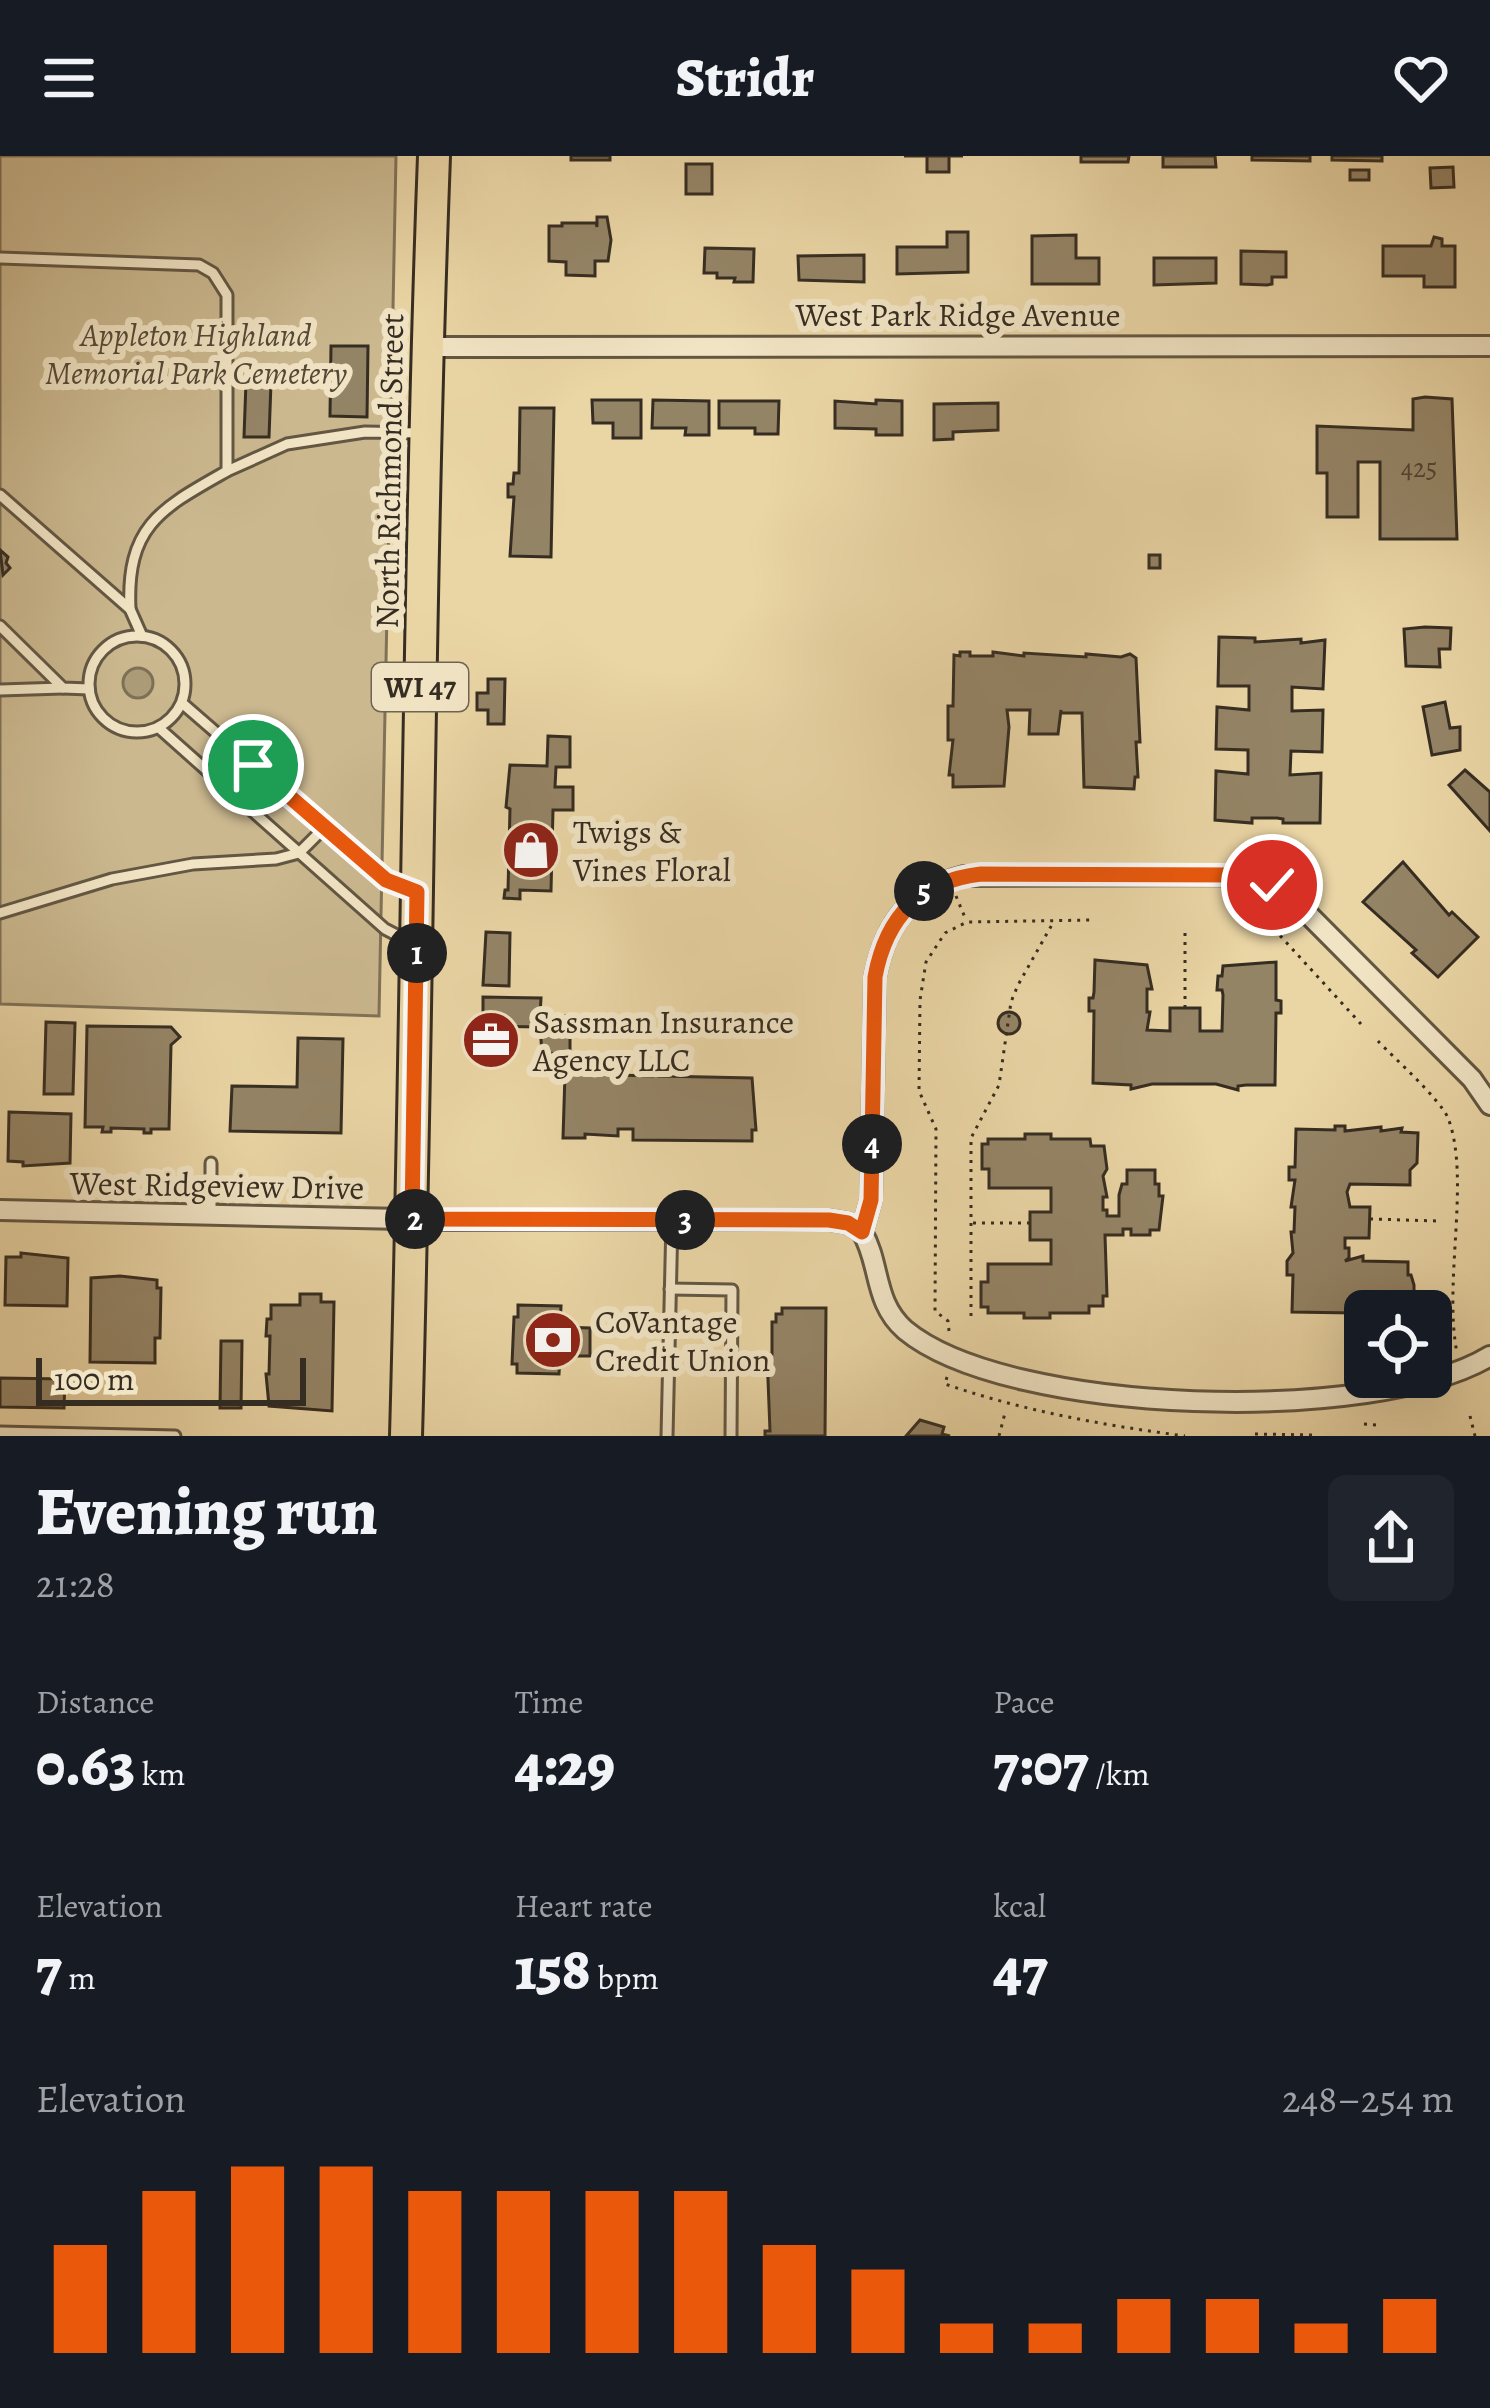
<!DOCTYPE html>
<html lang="en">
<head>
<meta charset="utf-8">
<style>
  :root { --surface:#171b24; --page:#20242c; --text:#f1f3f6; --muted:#9ea1a6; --accent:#ea580c }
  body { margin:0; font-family:Alegreya,serif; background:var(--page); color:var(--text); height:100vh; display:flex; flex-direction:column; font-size:45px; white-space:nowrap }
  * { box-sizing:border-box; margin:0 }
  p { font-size:39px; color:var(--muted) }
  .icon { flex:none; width:66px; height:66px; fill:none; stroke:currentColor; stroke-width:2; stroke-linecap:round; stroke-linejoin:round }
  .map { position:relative; height:1280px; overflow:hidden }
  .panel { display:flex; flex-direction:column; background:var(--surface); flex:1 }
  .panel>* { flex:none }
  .tools { position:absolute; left:1344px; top:1134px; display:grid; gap:24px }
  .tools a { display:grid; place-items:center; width:108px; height:108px; border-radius:18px; background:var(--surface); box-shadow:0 12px 48px #0002; font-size:60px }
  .scale { position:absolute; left:36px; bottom:30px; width:270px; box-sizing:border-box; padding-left:12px; border:6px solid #362d22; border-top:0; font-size:33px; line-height:42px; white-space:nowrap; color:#362d22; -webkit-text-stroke:9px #f1e4c4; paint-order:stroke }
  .pin { position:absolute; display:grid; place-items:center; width:102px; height:102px; color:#fff; margin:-51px; border:6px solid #fff; border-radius:50%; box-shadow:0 3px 12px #0007 }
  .km { position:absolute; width:60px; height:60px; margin:-30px; border-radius:50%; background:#222; color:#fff; font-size:33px; line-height:60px; text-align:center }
  .round { display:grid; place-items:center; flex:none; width:126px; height:126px; border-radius:18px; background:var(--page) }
  .head { display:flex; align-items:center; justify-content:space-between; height:204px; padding:0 36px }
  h1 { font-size:66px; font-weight:800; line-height:90px }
  .metrics { display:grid; grid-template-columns:repeat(3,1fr); gap:18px; height:204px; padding:12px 36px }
  .metrics div { display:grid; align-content:center }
  .metrics b { font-size:60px; font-weight:800 }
  .metrics small { font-size:33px; font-weight:400 }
  .metrics p { font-size:33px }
  .chart { height:336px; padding:24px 36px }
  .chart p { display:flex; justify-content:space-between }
  .chart svg { width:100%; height:216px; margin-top:12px; stroke:var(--accent); stroke-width:6 }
  header { display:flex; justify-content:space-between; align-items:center; height:156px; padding:0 36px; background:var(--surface); font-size:54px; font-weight:800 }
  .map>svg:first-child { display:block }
  .green { fill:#cbb88f; stroke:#807258; stroke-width:3 }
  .water { fill:#ad9c78; stroke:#7d7056; stroke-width:3 }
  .building { fill:#948466; stroke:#362d22; stroke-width:3 }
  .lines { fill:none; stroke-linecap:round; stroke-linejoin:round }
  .lane-casing { stroke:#635743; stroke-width:15 }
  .street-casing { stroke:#635743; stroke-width:24 }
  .primary-casing { stroke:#362d22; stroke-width:36 }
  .path { stroke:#362d22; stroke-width:3; stroke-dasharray:3 6; stroke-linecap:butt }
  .lane { stroke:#f1e4c4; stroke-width:9 }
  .street { stroke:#f1e4c4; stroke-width:18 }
  .primary { stroke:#ead5a5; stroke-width:30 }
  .route-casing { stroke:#fff; stroke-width:24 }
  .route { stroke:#ea580c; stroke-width:15 }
  .labels { text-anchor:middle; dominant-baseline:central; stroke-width:12; stroke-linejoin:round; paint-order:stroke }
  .number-label { font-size:27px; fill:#4e4333 }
  .shield { fill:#f1e4c4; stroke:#6e6453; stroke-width:3 }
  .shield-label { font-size:30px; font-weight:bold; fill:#362d22 }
  .street-label { font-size:33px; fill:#362d22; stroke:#f1e4c4 }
  .park-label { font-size:33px; font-style:italic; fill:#544938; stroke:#f1e4c4 }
  .poi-label { font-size:33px; fill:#362d22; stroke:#f1e4c4; text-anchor:start }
</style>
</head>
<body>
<header><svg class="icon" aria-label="menu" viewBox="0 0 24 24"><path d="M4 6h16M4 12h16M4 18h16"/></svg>Stridr<svg class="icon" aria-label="heart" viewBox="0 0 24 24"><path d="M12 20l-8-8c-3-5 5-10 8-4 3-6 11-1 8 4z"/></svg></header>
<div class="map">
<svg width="1490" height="1280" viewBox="0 0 1490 1280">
  <rect width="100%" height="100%" fill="#ead5a5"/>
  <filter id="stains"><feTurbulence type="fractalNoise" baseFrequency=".00167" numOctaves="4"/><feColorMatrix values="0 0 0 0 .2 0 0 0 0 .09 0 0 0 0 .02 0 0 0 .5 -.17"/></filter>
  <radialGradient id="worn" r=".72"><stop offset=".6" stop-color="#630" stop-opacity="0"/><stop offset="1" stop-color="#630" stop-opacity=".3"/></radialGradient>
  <path class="green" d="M0 0H396L379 860 0 848Z"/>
  <circle class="water" cx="138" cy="527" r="15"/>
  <g class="building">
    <rect x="571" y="0" width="39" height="4"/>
    <path d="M904 0H963H949V16H927V0Z"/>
    <path d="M1081 0H1129L1128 6H1081Z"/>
    <path d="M1163 0H1215L1216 11H1163Z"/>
    <path d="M1252 0H1310V5L1252 4Z"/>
    <path d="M1332 0H1382V5L1332 4Z"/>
    <rect x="686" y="8" width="26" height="30"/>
    <path d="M1453 11 1454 31 1431 32 1430 12Z"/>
    <rect x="1350" y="14" width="19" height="10"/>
    <path d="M597 61H607L611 84 608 105H595V120L566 119V106L549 105V70H562V67H596L597 71Z"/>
    <path d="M947 76H968V116L897 118V91H947Z"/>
    <path d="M1076 79V102H1099V128H1032V80Z"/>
    <path d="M1434 81 1442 83V90H1455V131H1424V120H1383V90H1431Z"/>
    <path d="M705 92 754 93 753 126H734L735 122H717V117H704Z"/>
    <path d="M1241 95 1286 96V121H1272V128L1267 129 1241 128Z"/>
    <path d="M864 99V126L799 124 798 100Z"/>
    <path d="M1154 102H1216V127L1154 129Z"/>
    <path d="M331 190H368L367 261 330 260Z"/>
    <path d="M246 226 271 227 269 281H244Z"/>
    <path d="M1425 241 1452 243 1457 383H1380V306H1358V361H1327V317H1317V270L1413 274V243Z"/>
    <path d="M592 244H641V282H613V267H593Z"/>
    <path d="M653 244 709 245V279H685L686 272H652Z"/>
    <path d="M876 244 902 245V279H876V273L835 272V245L876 248Z"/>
    <path d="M719 245H779L778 278H755V272H719Z"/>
    <path d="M998 247V274L953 276V283L934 284V248Z"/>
    <path d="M520 252H554L551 401 510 400 514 341H508V328H513L514 317H519Z"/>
    <path d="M0 394 8 401 6 407 10 412 3 419Z"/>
    <rect x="1149" y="399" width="11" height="13"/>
    <path d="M1425 471 1451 472 1450 493H1439L1440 511 1406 510 1404 473Z"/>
    <path d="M1219 481 1255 482V486L1301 483V487L1325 484 1323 533 1292 531V555L1323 554 1322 596 1291 595 1290 619 1321 617 1320 667H1283V663L1277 662H1252V667L1215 664 1216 615 1248 618V594L1216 593 1217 551 1249 554V530H1218Z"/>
    <path d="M960 496H970V500H993V496L1024 500V497L1086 501V498L1121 501 1130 498 1136 502 1140 586H1136L1138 621H1135L1134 633 1084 631 1082 557H1061V554L1058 578H1029L1030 554H1007L1009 571 1004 630 953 631V619H949L953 584H948V550H953L954 499 960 500Z"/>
    <path d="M488 523H505L504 568H488V554H477V537H488Z"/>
    <path d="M1445 546 1450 572 1460 571V594L1432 599 1423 551Z"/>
    <path d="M548 580 570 581V611H556L555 631H573V654H553L551 735 520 734V743L504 742 505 734H508L510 653 506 651 510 609 547 610Z"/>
    <path d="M1465 614 1490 636V675L1449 629Z"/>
    <path d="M1403 706 1449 759 1452 756 1478 781 1438 821 1412 797 1416 794 1363 746Z"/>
    <path d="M486 776 510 777 509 830 483 829Z"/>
    <path d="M1095 804 1147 809 1152 833H1147V856H1150L1147 874 1170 875V852H1200V875H1222L1223 839 1222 834H1217L1218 820H1222L1223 810 1276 806V844L1281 845V857H1276L1275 929H1246L1238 930V934L1216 928H1152L1131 933V929L1093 927 1094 855H1089V842H1093L1094 836Z"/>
    <path d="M483 841 541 842 540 859 571 860V871L580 869V877H570V898L542 897 540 871 483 870Z"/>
    <circle cx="1009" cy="867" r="11"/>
    <path d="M46 866 75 867 73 938H44Z"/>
    <path d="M87 870 171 871 180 881 171 889 169 973H151V977H144V973L111 972V976H102L103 971H85Z"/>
    <path d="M298 882 343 883 341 977 230 975 232 930 297 931Z"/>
    <path d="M565 918 752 922 756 974H752V985L633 984V973H618V980L585 978V982H563Z"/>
    <path d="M9 956 71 958 70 1007 23 1010V1006L8 1005Z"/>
    <path d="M1335 970H1345V975L1381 971V975L1402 972 1401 976 1418 977 1417 1007 1410 1014V1029L1350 1028 1347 1036 1350 1051H1370L1369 1082H1345V1092H1349V1102L1345 1105 1363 1100V1105L1408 1106V1119H1411L1414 1129V1155H1365V1164L1363 1159 1354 1157 1292 1156 1293 1119H1287V1105L1293 1097 1291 1076H1294L1295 1051H1291L1295 1024H1289V1011H1295L1296 973 1335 974Z"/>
    <path d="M1025 978H1051V983H1090L1091 990H1104L1107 1013 1103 1020 1107 1041H1103V1054H1107V1060H1119V1039L1122 1028H1127V1014H1155V1028H1159V1040H1163L1159 1074H1150V1079H1131V1073H1123V1079H1105L1107 1140H1103V1150H1089V1157H1050V1162H1024V1157H988V1151H981V1126H988V1108H1051V1084H1030V1056H1051V1032H989V1013H982V988H988V983H1025Z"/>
    <path d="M21 1097 68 1102 67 1150 5 1149 6 1101H21Z"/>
    <path d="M120 1120 157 1124V1132H161L160 1182H155V1207L90 1206 91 1122Z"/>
    <path d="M300 1138H321V1146H334L332 1255 269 1250 266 1218H269L270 1180H266L267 1163H271V1149H300Z"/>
    <path d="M518 1149 561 1150 560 1171 590 1172V1200H560L559 1218 517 1217V1208H512L514 1161H518Z"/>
    <path d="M782 1152H826L825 1280H765V1275H770L767 1198H772V1166H776V1158H782Z"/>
    <path d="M221 1185H242L241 1252H220Z"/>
    <path d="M0 1222 65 1223 64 1252 0 1251Z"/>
    <path d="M920 1264 944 1271 942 1278 950 1280H906Z"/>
  </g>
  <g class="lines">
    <defs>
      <g id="lane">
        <path d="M0 102 199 109 213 117 227 139V315C162 352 126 369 130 453"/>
        <path d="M227 315 287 288 365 276 419 277"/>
        <path d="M0 339 130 453 142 480"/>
        <path d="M0 470 63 532 89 533"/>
        <circle cx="137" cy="528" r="48"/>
        <path d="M0 534 63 532"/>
        <path d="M182 547 386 724 412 734"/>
        <path d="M159 572 385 773 410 786"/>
        <path d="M0 757 112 723 193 708 276 703 299 697 324 672"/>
        <path d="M211 1060V1007"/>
        <path d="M670 1133 732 1134 731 1280"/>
        <path d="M0 1276 175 1280"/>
        <path d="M667 1280 672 1064"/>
      </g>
      <g id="street">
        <path d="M427 191 1490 190"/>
        <path d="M0 1054 448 1064H829L848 1067 862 1076"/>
        <path d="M862 1076 871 1044 875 821C885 768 911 734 964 720L1237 719 1272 729 1289 739 1472 923 1490 949"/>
        <path d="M862 1076C881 1108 873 1146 905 1174 1009 1260 1377 1269 1490 1200"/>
      </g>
      <path id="primary" d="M406 1280C418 853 418 427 434 0"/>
    </defs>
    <use href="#lane" class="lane-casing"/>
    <use href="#street" class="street-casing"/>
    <use href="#primary" class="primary-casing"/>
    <g class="path">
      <path d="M956 740 966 764"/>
      <path d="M1274 773 1361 868"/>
      <path d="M1185 777V852"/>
      <path d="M1378 885C1394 902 1440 943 1448 962 1471 1021 1443 1126 1457 1197"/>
      <path d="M1370 1063 1438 1065"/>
      <path d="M973 1067H1030"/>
      <path d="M971 1160V982L999 929 1011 846 1018 829 1054 765"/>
      <path d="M949 1175 948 1165 935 1155 936 973 919 935 920 844 926 806 945 777 967 766 1094 764"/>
      <path d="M947 1221 945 1228C1024 1255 1102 1269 1185 1280"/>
      <path d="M1470 1260 1475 1280"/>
      <path d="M1364 1268 1377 1269"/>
      <path d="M1255 1278 1313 1279"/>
      <path d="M999 1280 1005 1257"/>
    </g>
    <use href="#lane" class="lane"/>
    <use href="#street" class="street"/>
    <use href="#primary" class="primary"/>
  </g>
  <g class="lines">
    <defs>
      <path id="route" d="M253 609 386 724 417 736 412 1063 829 1064 848 1067 862 1076 871 1044 875 821C886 761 920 725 981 718L1238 719 1272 729"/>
    </defs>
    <use href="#route" class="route-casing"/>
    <use href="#route" class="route"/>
  </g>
  <defs>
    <symbol id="shop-disc" viewBox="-11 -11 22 22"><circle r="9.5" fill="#8f2418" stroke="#f1e4c4"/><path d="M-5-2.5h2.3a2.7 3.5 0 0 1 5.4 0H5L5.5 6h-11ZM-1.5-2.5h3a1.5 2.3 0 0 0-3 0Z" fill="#fff"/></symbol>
    <symbol id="office-disc" viewBox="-11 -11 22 22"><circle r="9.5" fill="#8f2418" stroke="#f1e4c4"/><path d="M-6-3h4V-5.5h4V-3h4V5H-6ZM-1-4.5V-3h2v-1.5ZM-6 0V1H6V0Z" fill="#fff"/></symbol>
    <symbol id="bank-disc" viewBox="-11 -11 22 22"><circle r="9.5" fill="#8f2418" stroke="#f1e4c4"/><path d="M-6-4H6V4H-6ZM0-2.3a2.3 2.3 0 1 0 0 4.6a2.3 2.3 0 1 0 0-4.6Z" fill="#fff"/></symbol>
  </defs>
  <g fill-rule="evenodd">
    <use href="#shop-disc" x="498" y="661" width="66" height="66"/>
    <use href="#office-disc" x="458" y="851" width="66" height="66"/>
    <use href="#bank-disc" x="520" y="1151" width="66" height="66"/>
  </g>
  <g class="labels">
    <g class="number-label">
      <text x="1419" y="312">425</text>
    </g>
    <rect class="shield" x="372" y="507" width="96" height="48" rx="9"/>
    <g class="shield-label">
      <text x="420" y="531">WI 47</text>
    </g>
    <g class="street-label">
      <text x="958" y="158">West Park Ridge Avenue</text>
      <text transform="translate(389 315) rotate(-89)">North Richmond Street</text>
      <text transform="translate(217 1029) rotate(1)">West Ridgeview Drive</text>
    </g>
    <g class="park-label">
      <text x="196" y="178">Appleton Highland<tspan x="196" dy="38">Memorial Park Cemetery</tspan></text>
    </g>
    <g class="poi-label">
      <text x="573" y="675">Twigs &amp;<tspan x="573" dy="38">Vines Floral</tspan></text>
      <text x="533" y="865">Sassman Insurance<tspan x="533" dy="38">Agency LLC</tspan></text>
      <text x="595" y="1165">CoVantage<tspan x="595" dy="38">Credit Union</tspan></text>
    </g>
  </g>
  <rect width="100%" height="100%" filter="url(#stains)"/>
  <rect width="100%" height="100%" fill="url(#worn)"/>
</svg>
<div class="tools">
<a><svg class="icon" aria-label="locate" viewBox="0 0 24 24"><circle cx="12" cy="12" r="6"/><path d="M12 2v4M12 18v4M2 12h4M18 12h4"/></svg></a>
</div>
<div class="scale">100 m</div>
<div class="pin" style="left:253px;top:609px;background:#1e9e55"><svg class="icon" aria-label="arrive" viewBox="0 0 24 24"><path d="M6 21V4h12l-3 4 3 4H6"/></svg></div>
<div class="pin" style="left:1272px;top:729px;background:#d93025"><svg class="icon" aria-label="check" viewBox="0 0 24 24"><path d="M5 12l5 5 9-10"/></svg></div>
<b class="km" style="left:417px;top:797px">1</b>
<b class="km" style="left:415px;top:1063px">2</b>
<b class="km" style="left:685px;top:1064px">3</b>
<b class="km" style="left:872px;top:988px">4</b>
<b class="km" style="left:924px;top:735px">5</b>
</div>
<section class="panel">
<div class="head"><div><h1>Evening run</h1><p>21:28</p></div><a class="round"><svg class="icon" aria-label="share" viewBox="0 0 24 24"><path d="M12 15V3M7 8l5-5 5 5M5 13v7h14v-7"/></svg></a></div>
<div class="metrics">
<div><p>Distance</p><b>0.63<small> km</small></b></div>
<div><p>Time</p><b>4:29</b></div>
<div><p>Pace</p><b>7:07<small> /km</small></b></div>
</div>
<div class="metrics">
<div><p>Elevation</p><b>7<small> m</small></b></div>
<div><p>Heart rate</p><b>158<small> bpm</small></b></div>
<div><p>kcal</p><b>47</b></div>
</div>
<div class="chart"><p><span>Elevation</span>248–254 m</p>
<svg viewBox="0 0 160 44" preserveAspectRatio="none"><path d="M5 44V22M15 44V11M25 44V6M35 44V6M45 44V11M55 44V11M65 44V11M75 44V11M85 44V22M95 44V27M105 44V38M115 44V38M125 44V33M135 44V33M145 44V38M155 44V33"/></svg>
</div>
</section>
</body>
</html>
